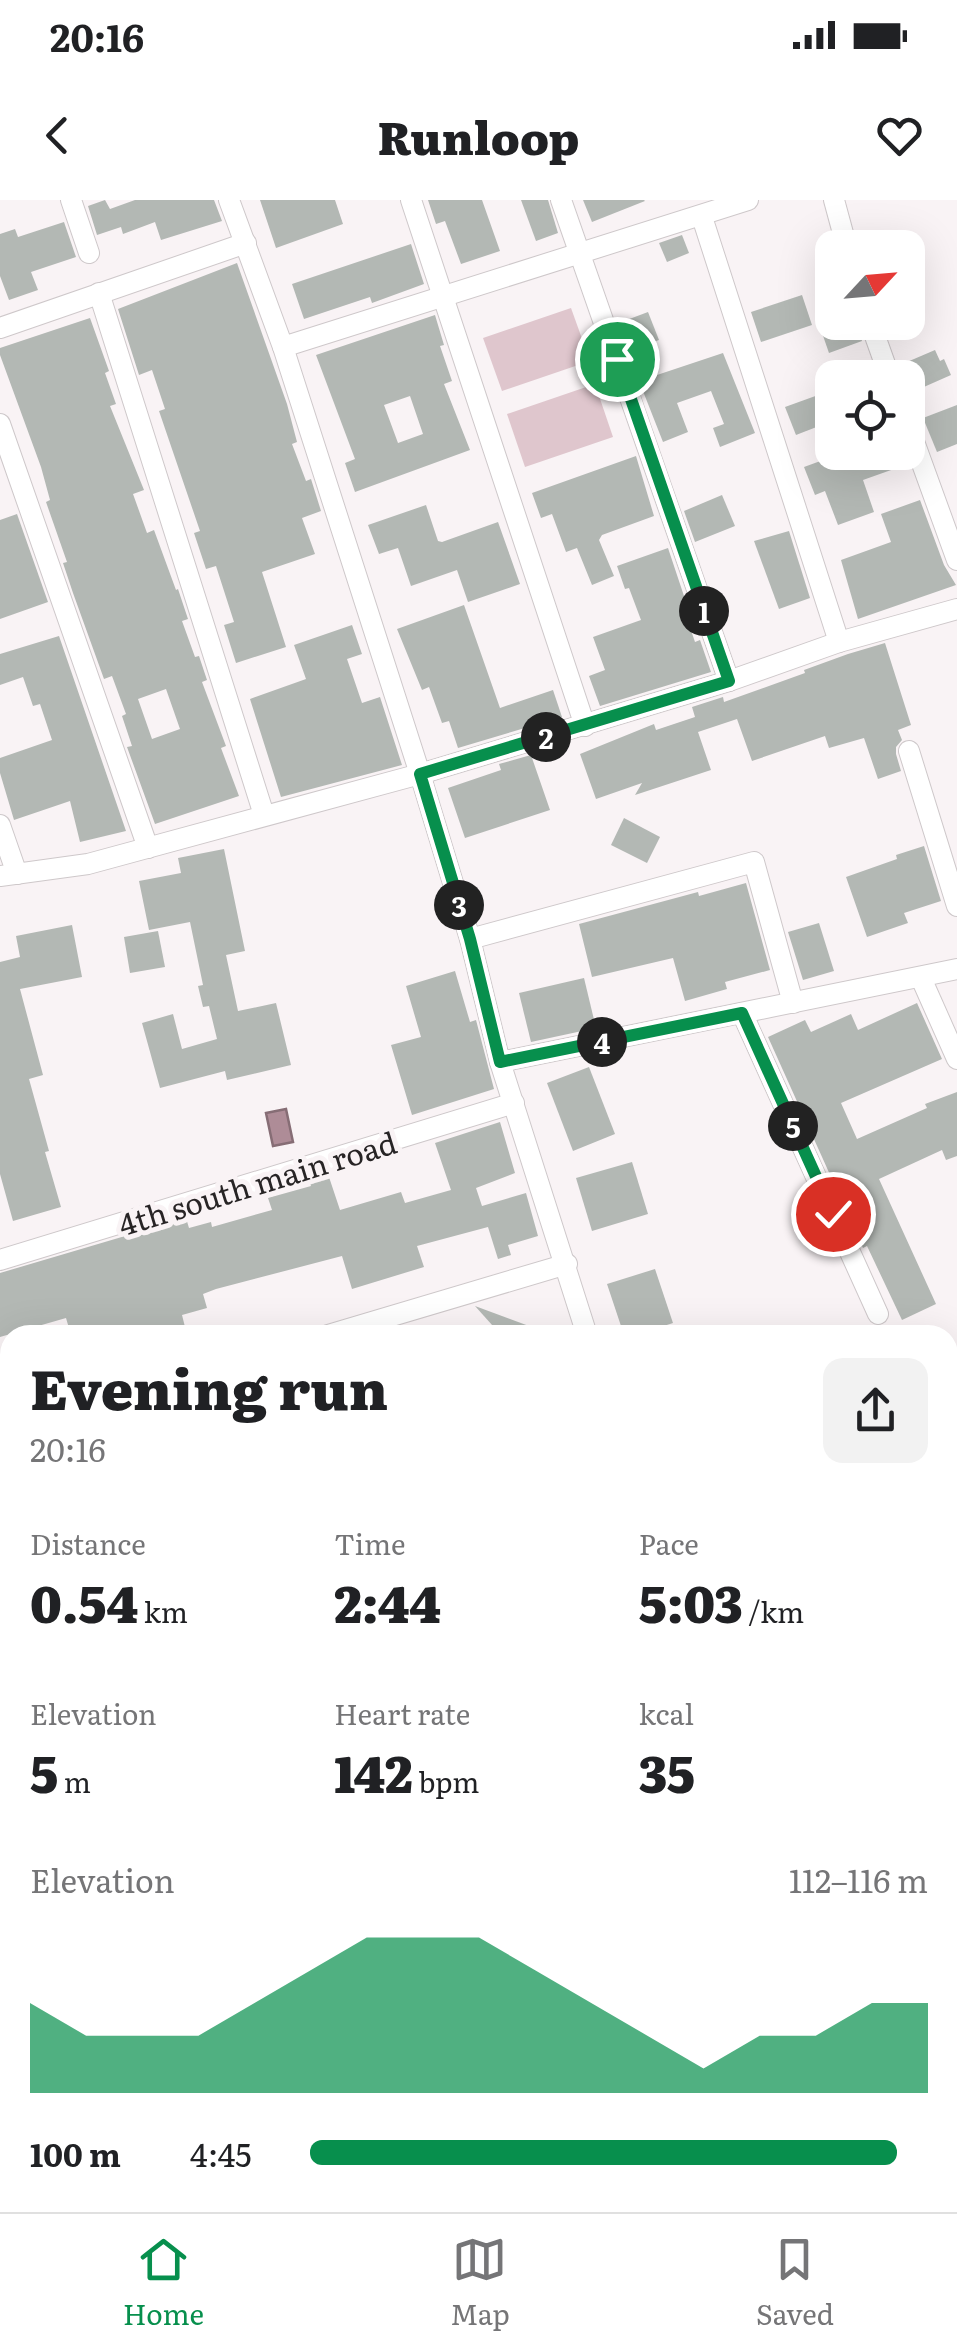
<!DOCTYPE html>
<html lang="en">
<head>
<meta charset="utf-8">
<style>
  :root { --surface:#fff; --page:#f2f2f2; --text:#202124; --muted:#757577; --line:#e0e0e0; --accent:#078f4d }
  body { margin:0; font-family:Literata,serif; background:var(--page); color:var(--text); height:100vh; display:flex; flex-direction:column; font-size:38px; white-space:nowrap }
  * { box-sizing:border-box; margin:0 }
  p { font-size:32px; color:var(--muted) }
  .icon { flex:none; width:55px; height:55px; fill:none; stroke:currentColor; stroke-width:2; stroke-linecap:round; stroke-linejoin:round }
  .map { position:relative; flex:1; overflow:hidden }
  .drawer { position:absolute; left:0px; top:1125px; width:958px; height:888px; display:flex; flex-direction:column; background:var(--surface); border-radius:30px 30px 0 0; box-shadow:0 10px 40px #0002 }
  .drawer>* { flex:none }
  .needle { width:65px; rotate:64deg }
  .controls { position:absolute; left:815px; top:30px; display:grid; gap:20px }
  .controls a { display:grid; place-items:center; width:110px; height:110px; border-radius:20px; background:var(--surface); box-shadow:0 10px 40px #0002; font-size:50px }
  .pin { position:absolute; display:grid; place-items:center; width:85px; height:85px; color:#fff; margin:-42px; border:5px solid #fff; border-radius:50%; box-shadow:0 2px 10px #0007 }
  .km { position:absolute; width:50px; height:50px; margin:-25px; border-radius:50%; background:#222; color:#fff; font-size:28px; line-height:50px; text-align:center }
  .round { display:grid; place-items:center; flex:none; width:105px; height:105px; border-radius:20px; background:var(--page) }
  .headline { display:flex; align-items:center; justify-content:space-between; height:170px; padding:0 30px }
  h1 { font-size:55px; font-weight:800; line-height:75px }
  .metrics { display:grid; grid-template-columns:repeat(3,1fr); gap:15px; height:170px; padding:10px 30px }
  .metrics div { display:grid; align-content:center }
  .metrics b { font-size:50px; font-weight:800 }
  .metrics small { font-size:28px; font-weight:400 }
  .metrics p { font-size:28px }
  .chart { height:280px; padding:20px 30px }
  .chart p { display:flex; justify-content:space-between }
  .chart svg { width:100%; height:180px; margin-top:10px; fill:var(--accent); opacity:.7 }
  ul { padding:0 30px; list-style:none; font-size:32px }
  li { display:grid; grid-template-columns:160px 120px 1fr; align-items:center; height:75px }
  li i { height:25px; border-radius:12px; background:var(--accent) }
  .status { display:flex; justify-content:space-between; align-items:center; height:70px; padding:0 50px; background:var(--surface); direction:ltr }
  .status svg { height:28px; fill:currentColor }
  header { display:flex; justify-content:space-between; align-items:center; height:130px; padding:0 30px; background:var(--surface); font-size:45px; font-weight:800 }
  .tab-bar { display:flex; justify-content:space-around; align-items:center; height:140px; border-top:2px solid var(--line); background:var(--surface); font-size:28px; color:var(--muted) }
  .tab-bar a { display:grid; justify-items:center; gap:5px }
  .tab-bar .active { color:var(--accent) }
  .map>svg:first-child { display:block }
  .green { fill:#dfc6cd }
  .water { fill:#ae8c97; stroke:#866d75; stroke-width:2.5 }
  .building { fill:#b3b8b4; fill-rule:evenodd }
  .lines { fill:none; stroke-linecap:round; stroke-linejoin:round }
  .minor-casing { stroke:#cec8ca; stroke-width:22 }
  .minor { stroke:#fff; stroke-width:20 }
  .route-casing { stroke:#fff; stroke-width:20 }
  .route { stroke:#078f4d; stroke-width:12 }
  .labels { text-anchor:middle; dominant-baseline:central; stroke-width:10; stroke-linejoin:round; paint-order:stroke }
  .street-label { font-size:30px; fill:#272425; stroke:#f9f3f5 }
</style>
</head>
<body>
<div class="status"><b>20:16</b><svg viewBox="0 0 49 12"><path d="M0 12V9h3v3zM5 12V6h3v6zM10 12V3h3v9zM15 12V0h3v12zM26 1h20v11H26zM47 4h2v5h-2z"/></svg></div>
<header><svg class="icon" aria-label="back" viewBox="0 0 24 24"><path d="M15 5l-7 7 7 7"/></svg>Runloop<svg class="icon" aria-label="heart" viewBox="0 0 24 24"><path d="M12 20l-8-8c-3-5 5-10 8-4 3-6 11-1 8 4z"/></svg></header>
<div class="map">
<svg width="957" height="2012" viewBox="0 0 957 2012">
  <rect width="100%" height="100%" fill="#f9f3f5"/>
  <g class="green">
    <path d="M571 108 590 161 502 191 483 138Z"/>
    <path d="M595 184 613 237 525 267 507 214Z"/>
  </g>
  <g class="water">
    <path d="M286 909 293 942 273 946 266 913Z"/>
    <path d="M957 1572V2012H0V1847L10 1844V2002H948V1574Z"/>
  </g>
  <g class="building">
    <path d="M105 0 110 9 135 0H214L222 21 161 40 155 22 123 34 121 27 97 35 88 6Z"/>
    <path d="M260 0H335L343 24 276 48Z"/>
    <path d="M428 0H482L500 51 461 64 445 21 436 24Z"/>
    <path d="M521 0H548L558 33 536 41Z"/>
    <path d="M583 0H644L645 1 592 22Z"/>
    <path d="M64 22 76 57 31 72 38 90 9 100 0 76V34L15 29 18 37Z"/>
    <path d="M682 35 689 53 667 62 659 43Z"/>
    <path d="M411 44 424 84 372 103 370 97 304 119 292 84Z"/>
    <path d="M237 63 287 204 297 242 292 244 306 281 311 279 321 311 302 318 315 354 262 372 286 447 236 463 224 425 234 422 216 366 206 369 194 333 200 331 159 211 165 209 152 170 139 175 118 109Z"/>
    <path d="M802 95 812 125 761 142 751 112Z"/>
    <path d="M648 112 659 140 634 149 624 121Z"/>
    <path d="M435 115 444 145 440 146 452 181 444 184 470 250 355 292 345 263 355 259 316 155ZM410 196 423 234 398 243 384 205Z"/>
    <path d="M90 118 109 171 105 173 116 204 110 206 144 290 133 294 147 333 154 330 176 390 178 389 188 419 182 421 195 457 199 456 207 480 202 482 226 546 221 548 239 596 155 624 127 547 132 546 122 516 126 514 112 476 104 479 73 393 63 363 67 362 46 302 50 300 41 267 0 155V148ZM166 489 180 529 152 539 138 499Z"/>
    <path d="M841 122H857L862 141 829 153 821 130Z"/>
    <path d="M935 150 940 161 944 159 951 175 908 194V178H903L900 165Z"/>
    <path d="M723 153 755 233 720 247 713 228 724 224 711 191 677 203 688 232 663 242 639 181Z"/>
    <path d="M832 190V221L796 235 785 207Z"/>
    <path d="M957 205V244L937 252 923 218Z"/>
    <path d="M845 252H903L908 264 863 280 874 312 838 325 825 291 815 295 804 267Z"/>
    <path d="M636 256 654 316 602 335 599 340 614 376 592 385 577 348 566 352 552 314 541 318 532 293Z"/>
    <path d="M722 295 735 326 695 342 684 311Z"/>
    <path d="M920 300 944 365 956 385 858 419 841 360 891 342 881 314Z"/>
    <path d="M426 305 438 341 442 342 498 322 520 384 468 402 457 370 411 386 398 348 379 354 368 325Z"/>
    <path d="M17 314 48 402 0 419V320Z"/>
    <path d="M789 331 810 398 779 409 754 341Z"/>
    <path d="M668 348 686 402 682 404 695 442 700 440 711 472 600 506 589 476 605 470 593 437 641 420 629 388 625 389 617 366Z"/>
    <path d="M464 405 500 508 553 490 562 517 458 548 449 521 442 523 429 487 422 490 397 429Z"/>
    <path d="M352 425 362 454 347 459 362 503 380 497 402 565 281 597 250 499 306 479 294 445Z"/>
    <path d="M59 436 126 631 80 642 70 601 14 620 0 573V558L52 540 40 504 33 506 23 477 0 485V454Z"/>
    <path d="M885 443 911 525 898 530 902 540 896 547V554L901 571 878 579 864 538 829 548 825 536 752 561 737 519 698 532 711 570 635 595 642 583 596 599 580 554 654 524 656 530 695 517 692 507 723 497 724 502 805 473 804 470 848 454Z"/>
    <path d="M531 555 550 610 465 638 448 588 501 570 499 564Z"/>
    <path d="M624 618 660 637 647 663 611 645Z"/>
    <path d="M924 646 941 701 904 713 908 723 867 737 846 677 897 659 896 655Z"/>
    <path d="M224 649 245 751 226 755 238 811 276 803 291 865 227 880 225 871 160 888 142 823 173 814 182 849 217 839 209 806 203 807 198 786 203 785 190 722 149 730 139 681 181 673 178 658Z"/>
    <path d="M746 683 770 770 725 782 727 789 685 801 673 758 592 777 579 724 698 692 699 696Z"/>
    <path d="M819 723 834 771 803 780 788 732Z"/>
    <path d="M72 725 82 777 20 789 43 875 29 879 49 951 45 952 61 1007 13 1021 0 974V762L20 757 16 736Z"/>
    <path d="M158 731 165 767 130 773 124 737Z"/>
    <path d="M455 771 470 822 476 820 494 889 412 915 391 845 421 837 406 786Z"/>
    <path d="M584 778 596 828 531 842 519 793Z"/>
    <path d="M917 803 942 859 841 903 857 939 927 908 925 904 957 892V956L946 960 942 950 879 979 936 1104 902 1120 867 1046 863 1048 768 837 805 820 811 832 851 814 858 830Z"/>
    <path d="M589 867 615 934 573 951 547 883Z"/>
    <path d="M500 922 515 973 476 988 482 1006 526 993 538 1036 508 1045 511 1055 498 1059 488 1027 417 1046 424 1067 352 1089 342 1056 216 1089 203 1094 207 1108 182 1115 187 1135H71L66 1118 0 1137V1073L186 1018 189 1028 211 1022 212 1027 272 1010 268 998 311 986 309 980 328 974 340 1010 401 992 405 1003 451 990 435 943Z"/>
    <path d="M632 962 648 1014 592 1031 576 978Z"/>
    <path d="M655 1069 673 1123 636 1135H624L607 1084Z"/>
    <path d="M475 1106 548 1133V1135H501Z"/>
  </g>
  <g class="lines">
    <defs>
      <g id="minor">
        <path d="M71 0 89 53"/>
        <path d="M229 0 283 147 420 574 470 739 500 862 587 1135"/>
        <path d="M411 0 585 526"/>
        <path d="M561 0 729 481"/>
        <path d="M834 0 847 48"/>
        <path d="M702 17 839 442"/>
        <path d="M99 93 264 615"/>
        <path d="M870 122 890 178"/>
        <path d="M0 128 246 43"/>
        <path d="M283 147 748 0"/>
        <path d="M0 224 148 648"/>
        <path d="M908 225 957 360"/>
        <path d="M909 551 957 706"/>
        <path d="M0 625 17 674"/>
        <path d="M0 676 88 664 420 574 729 481 839 442 957 409"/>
        <path d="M470 739 754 662 793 803"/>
        <path d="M921 778 957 859"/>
        <path d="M742 813 878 1114"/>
        <path d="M500 862 957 769"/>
        <path d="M0 1060 514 903"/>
        <path d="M328 1135 567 1064"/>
        <path d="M0 1233 10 1230"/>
        <path d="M948 1378 957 1376"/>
      </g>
    </defs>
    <use href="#minor" class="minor-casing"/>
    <use href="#minor" class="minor"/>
  </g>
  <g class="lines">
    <defs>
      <path id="route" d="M617 159 729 481 420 574 470 739 500 862 742 813 833 1014"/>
    </defs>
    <use href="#route" class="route-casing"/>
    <use href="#route" class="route"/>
  </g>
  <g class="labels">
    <g class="street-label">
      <text transform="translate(257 982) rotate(-17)">4th south main road</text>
    </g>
  </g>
</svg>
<div class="controls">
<a><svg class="needle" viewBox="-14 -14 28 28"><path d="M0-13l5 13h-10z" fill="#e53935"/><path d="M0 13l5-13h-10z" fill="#757577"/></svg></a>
<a><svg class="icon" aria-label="locate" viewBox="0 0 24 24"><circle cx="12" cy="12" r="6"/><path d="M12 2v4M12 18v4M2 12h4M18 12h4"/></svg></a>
</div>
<div class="pin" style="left:617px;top:159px;background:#1e9e55"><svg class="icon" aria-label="arrive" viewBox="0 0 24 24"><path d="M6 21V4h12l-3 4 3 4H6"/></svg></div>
<div class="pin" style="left:833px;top:1014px;background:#d93025"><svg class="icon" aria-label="check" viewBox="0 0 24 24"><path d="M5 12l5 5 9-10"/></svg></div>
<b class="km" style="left:704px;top:411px">1</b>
<b class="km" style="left:546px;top:537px">2</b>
<b class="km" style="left:459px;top:705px">3</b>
<b class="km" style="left:602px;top:842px">4</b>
<b class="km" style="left:793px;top:926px">5</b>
<section class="drawer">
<div class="headline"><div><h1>Evening run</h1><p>20:16</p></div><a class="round"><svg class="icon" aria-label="share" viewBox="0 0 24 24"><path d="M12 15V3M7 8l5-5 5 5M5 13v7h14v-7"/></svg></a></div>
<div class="metrics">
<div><p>Distance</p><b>0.54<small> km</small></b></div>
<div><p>Time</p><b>2:44</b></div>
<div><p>Pace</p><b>5:03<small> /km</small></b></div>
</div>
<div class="metrics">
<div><p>Elevation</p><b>5<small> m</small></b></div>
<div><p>Heart rate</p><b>142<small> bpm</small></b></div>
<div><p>kcal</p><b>35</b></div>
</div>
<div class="chart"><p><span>Elevation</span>112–116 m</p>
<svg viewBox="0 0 160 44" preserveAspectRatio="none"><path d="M0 44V22L10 30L20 30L30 30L40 22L50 14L60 6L70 6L80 6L90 14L100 22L110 30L120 38L130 30L140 30L150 22L160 22V44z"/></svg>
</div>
<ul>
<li><b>100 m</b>4:45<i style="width:95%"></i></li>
</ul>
</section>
</div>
<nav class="tab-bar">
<a class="active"><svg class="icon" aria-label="home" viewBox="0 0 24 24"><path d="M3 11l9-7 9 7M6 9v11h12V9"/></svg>Home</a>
<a><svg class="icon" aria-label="map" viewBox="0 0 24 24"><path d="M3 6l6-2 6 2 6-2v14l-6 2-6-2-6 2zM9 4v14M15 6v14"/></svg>Map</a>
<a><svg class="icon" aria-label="saved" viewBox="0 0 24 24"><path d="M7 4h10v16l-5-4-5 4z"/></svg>Saved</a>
</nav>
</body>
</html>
